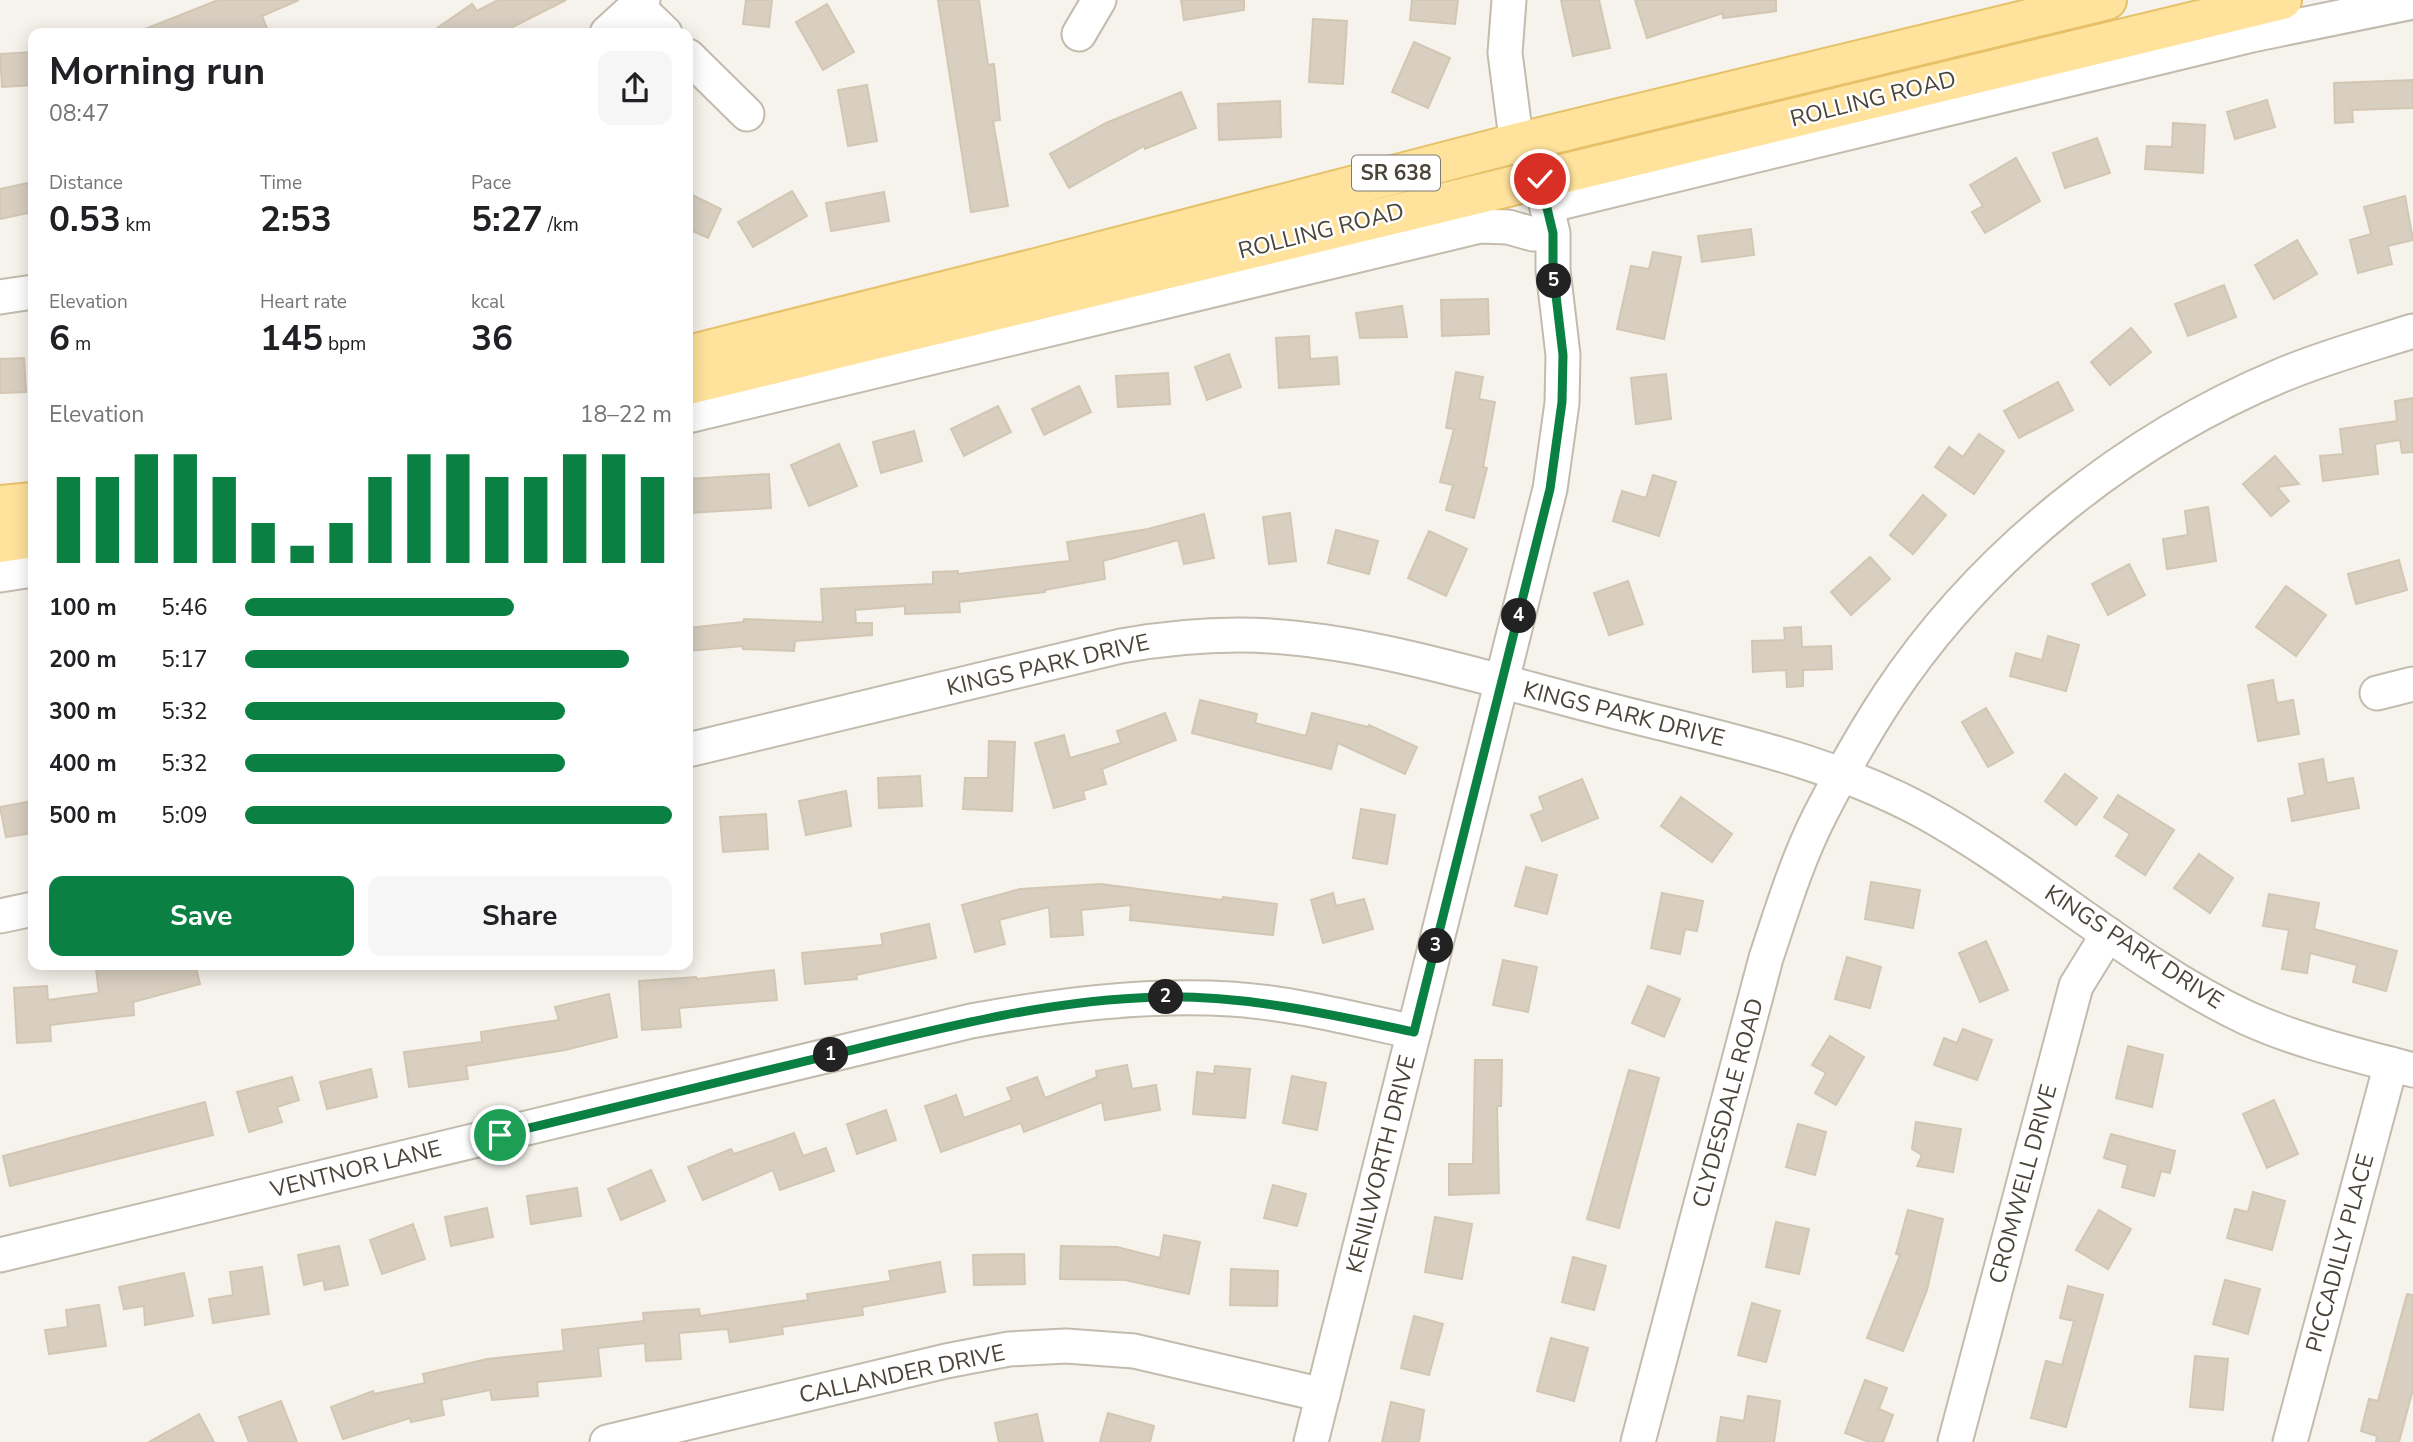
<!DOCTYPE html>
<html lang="en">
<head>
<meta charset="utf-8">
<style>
  :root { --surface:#fff; --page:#f6f6f6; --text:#202124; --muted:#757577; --accent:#0b8043 }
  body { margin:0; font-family:"Nunito Sans",sans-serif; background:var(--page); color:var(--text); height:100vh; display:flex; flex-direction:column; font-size:26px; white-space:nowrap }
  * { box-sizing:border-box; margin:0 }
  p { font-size:23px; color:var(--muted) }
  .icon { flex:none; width:38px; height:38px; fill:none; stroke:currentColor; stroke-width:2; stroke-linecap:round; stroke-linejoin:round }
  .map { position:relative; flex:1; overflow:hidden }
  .side { position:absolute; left:28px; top:28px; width:665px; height:942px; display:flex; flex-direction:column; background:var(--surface); border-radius:14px; box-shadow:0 4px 18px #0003 }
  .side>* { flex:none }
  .pin { position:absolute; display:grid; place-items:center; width:60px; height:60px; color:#fff; margin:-30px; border:4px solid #fff; border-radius:50%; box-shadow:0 2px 7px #0007 }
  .km { position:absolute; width:35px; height:35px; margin:-18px; border-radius:50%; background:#222; color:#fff; font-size:19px; line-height:35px; text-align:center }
  .round { display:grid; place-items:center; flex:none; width:74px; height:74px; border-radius:14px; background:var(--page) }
  .headline { display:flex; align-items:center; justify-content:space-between; height:119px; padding:0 21px }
  h1 { font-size:38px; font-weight:700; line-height:52px }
  .figures { display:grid; grid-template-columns:repeat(3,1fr); gap:10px; height:119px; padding:7px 21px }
  .figures div { display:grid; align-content:center }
  .figures b { font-size:35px; font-weight:700 }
  .figures small { font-size:19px; font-weight:400 }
  .figures p { font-size:19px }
  .chart { height:196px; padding:14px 21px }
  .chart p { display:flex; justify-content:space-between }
  .chart svg { width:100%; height:126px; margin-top:7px; stroke:var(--accent); stroke-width:6 }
  .action { display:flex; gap:14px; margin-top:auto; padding:14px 21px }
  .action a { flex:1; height:80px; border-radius:14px; background:var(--accent); color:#fff; font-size:28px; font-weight:700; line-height:80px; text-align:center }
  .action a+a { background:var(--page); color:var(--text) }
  ul { padding:0 21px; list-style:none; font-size:23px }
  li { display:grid; grid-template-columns:112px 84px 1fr; align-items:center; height:52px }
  li i { height:18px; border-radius:9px; background:var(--accent) }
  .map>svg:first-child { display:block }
  .building { fill:#d8cfc1; stroke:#d3c7b4; stroke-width:2 }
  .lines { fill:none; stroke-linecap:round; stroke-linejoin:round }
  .minor-casing { stroke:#c2bbae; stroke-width:37 }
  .major-casing { stroke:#e6c16a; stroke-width:42 }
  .minor { stroke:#fff; stroke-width:33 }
  .major { stroke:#ffe39c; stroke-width:38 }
  .route-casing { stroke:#fff; stroke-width:14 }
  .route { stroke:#0b8043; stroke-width:9 }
  .labels { text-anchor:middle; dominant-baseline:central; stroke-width:5; stroke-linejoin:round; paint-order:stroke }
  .shield { fill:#fff; stroke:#817c74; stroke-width:2 }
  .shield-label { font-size:21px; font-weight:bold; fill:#4b4439 }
  .street-label { font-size:23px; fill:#4b4439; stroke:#fff }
</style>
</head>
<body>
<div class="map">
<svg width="2413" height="1442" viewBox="0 0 2413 1442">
  <rect width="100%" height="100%" fill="#f6f3ec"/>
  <g class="building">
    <path d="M218 0H299L262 16 269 33H135Z"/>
    <path d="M498 0H566L501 33H430L472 4 477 11Z"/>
    <path d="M746 0H772L769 27 743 24Z"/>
    <path d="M938 0H979L988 65 994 64 1000 120 993 121 1008 206 971 212Z"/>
    <path d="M1181 0H1244V10L1184 20Z"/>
    <path d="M1412 0H1458L1455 24 1410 20Z"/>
    <path d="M1561 0H1599L1610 48 1573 56Z"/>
    <path d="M1635 0H1776V11L1723 18V13L1647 38Z"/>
    <path d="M827 4 854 52 823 70 796 22Z"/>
    <path d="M1313 19 1347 21 1343 84 1309 82Z"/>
    <path d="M1414 42 1450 58 1428 108 1392 92Z"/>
    <path d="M33 52V85L2 87 0 54Z"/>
    <path d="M2413 80V108L2352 110 2353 122 2335 123 2334 83Z"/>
    <path d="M867 85 877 141 848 146 838 90Z"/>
    <path d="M1181 92 1196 128 1145 149 1144 146 1069 188 1050 154 1106 123Z"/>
    <path d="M2267 100 2275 127 2235 139 2227 112Z"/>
    <path d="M1280 101 1281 137 1219 140 1218 104Z"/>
    <path d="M2173 123 2205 125 2203 173 2145 169 2147 146 2172 147Z"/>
    <path d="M2097 138 2110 173 2065 188 2053 153Z"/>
    <path d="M2016 158 2040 201 1985 233 1972 212 1983 206 1970 185Z"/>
    <path d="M28 183 33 212 0 219V189Z"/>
    <path d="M792 191 807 216 753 247 738 222Z"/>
    <path d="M884 192 889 221 831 231 826 203Z"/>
    <path d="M688 193 721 209 708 238 688 229Z"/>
    <path d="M2405 196 2413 240 2388 246 2392 264 2358 273 2350 240 2371 234 2364 207Z"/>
    <path d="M1751 229 1754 255 1702 262 1698 236Z"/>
    <path d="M2297 240 2317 274 2274 299 2255 265Z"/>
    <path d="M1653 252 1681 257 1664 339 1617 329 1631 266 1649 269Z"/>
    <path d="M2224 285 2236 317 2188 336 2175 304Z"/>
    <path d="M1488 299 1489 334 1442 336 1441 300Z"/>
    <path d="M1402 306 1407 337 1360 338 1356 313Z"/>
    <path d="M2131 328 2151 352 2110 385 2091 362Z"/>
    <path d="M1309 336 1310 359 1337 357 1339 384 1279 388 1276 338Z"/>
    <path d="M1229 354 1241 387 1207 400 1195 367Z"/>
    <path d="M24 358 26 392 0 393V359Z"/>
    <path d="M1456 372 1483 377 1479 399 1495 402 1483 467 1487 468 1474 518 1446 510 1453 485 1440 482 1454 429 1446 428Z"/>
    <path d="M1168 373 1170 404 1118 407 1116 376Z"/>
    <path d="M1666 374 1671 419 1636 424 1631 378Z"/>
    <path d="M2058 382 2073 410 2019 438 2004 411Z"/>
    <path d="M1079 386 1091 412 1044 435 1032 409Z"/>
    <path d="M2413 398V452L2402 453 2400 440 2375 444 2378 474 2323 481 2320 456 2343 454 2340 429 2397 421 2395 401Z"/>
    <path d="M998 406 1011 432 964 456 951 429Z"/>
    <path d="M914 431 922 461 881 473 873 442Z"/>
    <path d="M1979 434 2004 451 1974 494 1935 467 1949 447 1963 457Z"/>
    <path d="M839 444 857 486 809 506 791 465Z"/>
    <path d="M2275 456 2299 484 2277 487 2289 501 2271 516 2243 484Z"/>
    <path d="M769 474 771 508 688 513V479Z"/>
    <path d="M1653 475 1676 482 1659 536 1613 521 1622 491 1646 498Z"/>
    <path d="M1923 495 1946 515 1913 554 1890 535Z"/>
    <path d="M2208 507 2216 561 2167 569 2163 539 2188 535 2185 511Z"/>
    <path d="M1290 513 1296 561 1269 564 1263 517Z"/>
    <path d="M1204 514 1214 558 1184 564 1178 540 1103 561 1105 579 1045 590V592L959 602 960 612 905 614V606L855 610 856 623H872V635L795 641 794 651 743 649V646L688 651V628L743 622 744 619 823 622 821 589 933 584V572L958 571V574L1070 561 1067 542 1148 529Z"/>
    <path d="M1336 530 1378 541 1369 574 1328 563Z"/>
    <path d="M1429 531 1467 549 1446 596 1408 578Z"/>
    <path d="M1870 557 1890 579 1851 615 1831 592Z"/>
    <path d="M2399 560 2407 590 2356 604 2348 574Z"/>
    <path d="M2129 564 2145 595 2108 615 2092 584Z"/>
    <path d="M1628 581 1643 624 1609 635 1594 593Z"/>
    <path d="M2286 586 2326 615 2296 656 2256 627Z"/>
    <path d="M1801 627 1802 647 1831 646 1832 669 1803 670V686L1787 687 1786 670 1753 672 1752 641 1785 640 1784 628Z"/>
    <path d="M2048 636 2079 645 2066 691 2010 676 2016 653 2042 660Z"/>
    <path d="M2273 680 2277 703 2293 700 2299 734 2258 741 2248 685Z"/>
    <path d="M1200 700 1257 714 1255 723 1306 736 1312 713 1368 727 1369 725 1417 747 1405 774 1338 743 1331 769 1192 733Z"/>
    <path d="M1986 708 2013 753 1988 767 1962 722Z"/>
    <path d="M1165 713 1176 740 1102 769 1106 784 1083 791 1085 799 1054 808 1035 743 1064 735 1070 758 1121 743 1117 731Z"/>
    <path d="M989 741 1015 742 1012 811 963 809 965 778H988Z"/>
    <path d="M2323 759 2327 783 2353 778 2359 808 2292 821 2288 799 2305 795 2299 764Z"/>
    <path d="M2065 774 2097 798 2076 825 2045 801Z"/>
    <path d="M920 776 922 806 879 808 878 778Z"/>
    <path d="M1582 779 1598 818 1542 841 1531 815 1544 810 1539 797Z"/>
    <path d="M846 791 851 826 806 835 799 801Z"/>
    <path d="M2118 795 2174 830 2145 875 2116 856 2130 834 2104 817Z"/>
    <path d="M1681 797 1732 834 1712 862 1661 826Z"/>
    <path d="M33 801V833L6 837 0 807Z"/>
    <path d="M1361 809 1395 815 1387 864 1353 858Z"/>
    <path d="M766 814 768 849 723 852 720 817Z"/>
    <path d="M2199 854 2233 878 2210 913 2174 888Z"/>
    <path d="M1526 867 1557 875 1547 914 1515 906Z"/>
    <path d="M1871 882 1920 890 1913 928 1865 919Z"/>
    <path d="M1101 884 1222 900 1223 897 1277 904 1273 935 1130 920 1131 905 1081 910 1083 935 1051 937 1049 907 999 920 1005 944 975 952 962 905 1020 889Z"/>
    <path d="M1333 893 1336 906 1364 899 1373 929 1323 943 1311 900Z"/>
    <path d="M1662 893 1703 901 1697 931 1685 929 1680 954 1651 948Z"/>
    <path d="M2269 894 2319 903 2314 929 2397 951 2386 991 2353 982 2357 965 2310 953 2307 973 2282 969 2289 930 2263 926Z"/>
    <path d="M929 924 936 958 856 975 857 979 805 984 802 953 883 945 881 934Z"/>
    <path d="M1986 941 2008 990 1980 1002 1959 953Z"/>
    <path d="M1847 957 1881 967 1870 1008 1835 999Z"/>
    <path d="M1503 960 1537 967 1528 1012 1493 1005Z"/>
    <path d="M135 964H195L200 984 133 1002 134 1015 50 1025 51 1041 17 1043 14 988 47 986 48 1000 99 993 96 969Z"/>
    <path d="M774 970 777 1000 679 1008 681 1027 642 1030 639 981 696 977 697 979Z"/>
    <path d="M1648 986 1680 999 1664 1037 1632 1023Z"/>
    <path d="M609 994 617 1037 565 1050 466 1066 468 1079 409 1087 404 1052 482 1042 481 1032 559 1020 555 1007Z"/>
    <path d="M1963 1029 1992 1040 1977 1080 1934 1065 1944 1038 1957 1043Z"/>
    <path d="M1830 1036 1864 1057 1836 1105 1815 1093 1826 1073 1812 1065Z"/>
    <path d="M2128 1046 2163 1055 2152 1107 2116 1098Z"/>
    <path d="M1475 1060H1502L1501 1106H1497L1499 1193 1449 1195V1164H1473Z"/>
    <path d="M1127 1065 1132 1089 1156 1085 1160 1110 1105 1120 1102 1102 1024 1132 1021 1123 941 1152 925 1106 956 1095 964 1118 1012 1100 1007 1088 1037 1077 1045 1098 1097 1077 1096 1071Z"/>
    <path d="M1215 1066 1250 1069 1245 1118 1193 1114 1197 1072 1214 1074Z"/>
    <path d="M371 1069 377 1097 327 1109 320 1082Z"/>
    <path d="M1629 1070 1659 1078 1619 1228 1587 1219Z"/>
    <path d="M1292 1076 1326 1083 1317 1130 1283 1123Z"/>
    <path d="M292 1077 299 1100 277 1107 282 1122 249 1132 237 1092Z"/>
    <path d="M2274 1100 2298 1154 2267 1168 2243 1114Z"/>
    <path d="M205 1102 213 1135 10 1186 3 1156Z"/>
    <path d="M886 1110 896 1140 857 1154 847 1124Z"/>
    <path d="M1916 1122 1961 1129 1953 1172 1917 1166 1922 1155 1912 1149Z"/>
    <path d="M1798 1124 1826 1132 1815 1175 1786 1167Z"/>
    <path d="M794 1133 803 1156 826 1148 834 1171 780 1190 773 1170 703 1200 688 1167 731 1149 734 1154Z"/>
    <path d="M2111 1134 2175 1151 2170 1173 2161 1171 2154 1196 2122 1187 2128 1165 2104 1158Z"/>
    <path d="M651 1170 665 1201 621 1220 608 1189Z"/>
    <path d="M1273 1185 1306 1194 1297 1226 1264 1218Z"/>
    <path d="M577 1188 581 1216 531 1224 527 1196Z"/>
    <path d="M2253 1192 2285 1201 2272 1250 2227 1238 2235 1209 2248 1212Z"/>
    <path d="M487 1208 493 1237 451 1246 445 1217Z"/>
    <path d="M1908 1210 1943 1219 1927 1290 1903 1351 1867 1338 1900 1255 1896 1254Z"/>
    <path d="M2099 1210 2131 1229 2108 1269 2076 1250Z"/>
    <path d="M1435 1217 1472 1224 1462 1279 1425 1272Z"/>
    <path d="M1776 1222 1809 1229 1799 1274 1766 1267Z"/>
    <path d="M413 1224 425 1259 382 1274 370 1240Z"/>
    <path d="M1164 1235 1200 1242 1189 1294 1125 1280 1060 1279 1061 1246 1117 1247 1160 1258Z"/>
    <path d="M339 1246 348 1285 325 1290 323 1280 304 1285 298 1255Z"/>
    <path d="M1024 1254 1025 1284 974 1285 973 1255Z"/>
    <path d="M1573 1257 1606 1266 1594 1310 1562 1302Z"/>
    <path d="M940 1262 945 1292 862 1307 863 1315 782 1327 783 1334 730 1342 728 1329 679 1333 681 1359 646 1361 645 1343 598 1348 601 1376 537 1382 538 1396 492 1400 490 1390 441 1400 444 1415 411 1422 410 1418 343 1439 331 1407 373 1391 374 1394 425 1383 423 1374 487 1359 564 1351 562 1330 644 1321 643 1313 699 1309 700 1316 808 1300 807 1294 891 1281 889 1271Z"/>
    <path d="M262 1267 269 1314 213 1323 209 1299 233 1295 230 1272Z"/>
    <path d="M1231 1269 1278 1271 1277 1306 1230 1305Z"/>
    <path d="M184 1273 193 1316 145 1325 144 1306 124 1309 119 1287Z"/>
    <path d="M2225 1280 2260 1289 2248 1334 2213 1324Z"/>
    <path d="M2068 1286 2103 1295 2066 1427 2031 1418 2046 1361 2062 1365 2074 1321 2060 1318Z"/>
    <path d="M2407 1294 2413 1295V1389L2399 1442H2376L2377 1436 2361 1431 2369 1399 2378 1401Z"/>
    <path d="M1752 1303 1780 1311 1766 1362 1738 1355Z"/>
    <path d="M99 1305 106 1346 49 1354 45 1330 68 1327 66 1310Z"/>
    <path d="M1414 1316 1443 1324 1429 1375 1401 1368Z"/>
    <path d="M1551 1338 1588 1348 1574 1401 1537 1391Z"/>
    <path d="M2195 1356 2228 1359 2223 1410 2190 1407Z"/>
    <path d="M1865 1380 1887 1388 1879 1409 1893 1415 1883 1442H1869L1845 1433Z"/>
    <path d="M1748 1396 1780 1401 1774 1442H1717L1721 1417 1744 1421Z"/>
    <path d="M281 1401 297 1442H249L239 1417Z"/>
    <path d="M1391 1402 1424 1410 1419 1442H1382Z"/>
    <path d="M1108 1413 1154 1426 1150 1442H1100Z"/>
    <path d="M199 1414 214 1442H149Z"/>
    <path d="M1037 1414 1043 1442H999L995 1423Z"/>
  </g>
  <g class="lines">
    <defs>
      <g id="minor">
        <path d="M638 7 665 33"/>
        <path d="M607 33 643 0"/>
        <path d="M1079 34 1099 0"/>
        <path d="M688 56 747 114"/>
        <path d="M1547 206 2252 35 2413 2"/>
        <path d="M0 297 33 292"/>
        <path d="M688 416 1480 226 1508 227 1533 234"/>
        <path d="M0 575 33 570"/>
        <path d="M2377 693 2413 684"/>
        <path d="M688 750 1121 646C1160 639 1199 635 1239 635 1358 635 1497 682 1613 711 1726 740 1841 762 1942 822 2046 883 2137 966 2247 1018 2300 1042 2357 1055 2413 1070"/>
        <path d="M0 916 33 909"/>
        <path d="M0 1255 971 1021C1058 1005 1143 994 1231 999 1293 1003 1354 1019 1414 1032"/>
        <path d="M607 1442 946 1361 1009 1349 1066 1346 1134 1351 1323 1395"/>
        <path d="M1311 1442 1550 489 1562 403 1563 355 1553 270V233L1540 179 1520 142 1514 123 1505 53 1509 0"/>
        <path d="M1638 1442 1766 958C1782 910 1797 860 1820 815 1841 774 1864 733 1889 695 1982 555 2128 439 2282 375 2325 357 2369 345 2413 331"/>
        <path d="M1955 1442 2076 986 2108 934"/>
        <path d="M2290 1442 2391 1064"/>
      </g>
      <g id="major">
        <path d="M688 355 1036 268 1520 142 2107 0"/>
        <path d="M688 385 2282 0"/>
        <path d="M0 505 33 502"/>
        <path d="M0 543 33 538"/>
      </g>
    </defs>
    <use href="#minor" class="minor-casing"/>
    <use href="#major" class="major-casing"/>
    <use href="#minor" class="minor"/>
    <use href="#major" class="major"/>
  </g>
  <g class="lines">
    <defs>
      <path id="route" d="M500 1135C612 1108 723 1081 835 1054 941 1028 1048 1000 1158 997 1245 995 1329 1014 1414 1032L1550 489 1562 402 1563 355 1553 270V233L1540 179"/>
    </defs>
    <use href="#route" class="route-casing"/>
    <use href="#route" class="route"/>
  </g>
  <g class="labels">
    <rect class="shield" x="1352" y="155.5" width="88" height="35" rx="5"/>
    <g class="shield-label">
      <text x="1396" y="173">SR 638</text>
    </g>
    <g class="street-label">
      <text transform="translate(1873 99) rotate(-14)">ROLLING ROAD</text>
      <text transform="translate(1321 231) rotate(-14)">ROLLING ROAD</text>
      <text transform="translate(1048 665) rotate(-13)">KINGS PARK DRIVE</text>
      <text transform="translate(1624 714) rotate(14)">KINGS PARK DRIVE</text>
      <text transform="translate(2134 947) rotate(33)">KINGS PARK DRIVE</text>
      <text transform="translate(1728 1103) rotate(-75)">CLYDESDALE ROAD</text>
      <text transform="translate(1381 1164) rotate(-76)">KENILWORTH DRIVE</text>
      <text transform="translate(356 1169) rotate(-14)">VENTNOR LANE</text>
      <text transform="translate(2023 1184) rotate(-75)">CROMWELL DRIVE</text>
      <text transform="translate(2340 1253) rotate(-75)">PICCADILLY PLACE</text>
      <text transform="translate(902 1374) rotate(-12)">CALLANDER DRIVE</text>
    </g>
  </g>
</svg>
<div class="pin" style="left:500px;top:1135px;background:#1e9e55"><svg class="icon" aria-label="arrive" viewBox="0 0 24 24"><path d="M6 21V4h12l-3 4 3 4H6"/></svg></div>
<div class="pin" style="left:1540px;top:179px;background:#d93025"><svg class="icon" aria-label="check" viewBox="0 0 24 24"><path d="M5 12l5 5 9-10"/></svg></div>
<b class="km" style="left:831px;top:1055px">1</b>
<b class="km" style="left:1166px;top:997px">2</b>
<b class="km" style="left:1436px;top:946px">3</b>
<b class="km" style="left:1519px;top:616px">4</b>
<b class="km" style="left:1554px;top:281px">5</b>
<section class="side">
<div class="headline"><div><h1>Morning run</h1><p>08:47</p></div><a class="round"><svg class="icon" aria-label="share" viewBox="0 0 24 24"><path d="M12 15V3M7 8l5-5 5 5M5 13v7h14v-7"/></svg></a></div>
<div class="figures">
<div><p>Distance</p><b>0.53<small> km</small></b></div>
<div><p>Time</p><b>2:53</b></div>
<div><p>Pace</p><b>5:27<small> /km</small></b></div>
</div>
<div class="figures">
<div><p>Elevation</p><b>6<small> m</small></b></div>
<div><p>Heart rate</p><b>145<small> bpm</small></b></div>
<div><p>kcal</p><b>36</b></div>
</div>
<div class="chart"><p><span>Elevation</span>18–22 m</p>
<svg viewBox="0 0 160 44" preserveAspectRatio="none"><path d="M5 44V14M15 44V14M25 44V6M35 44V6M45 44V14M55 44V30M65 44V38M75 44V30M85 44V14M95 44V6M105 44V6M115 44V14M125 44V14M135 44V6M145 44V6M155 44V14"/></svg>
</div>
<ul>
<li><b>100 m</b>5:46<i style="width:63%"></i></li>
<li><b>200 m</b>5:17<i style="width:90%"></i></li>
<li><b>300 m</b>5:32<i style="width:75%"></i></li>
<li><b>400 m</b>5:32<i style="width:75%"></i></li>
<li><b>500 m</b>5:09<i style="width:100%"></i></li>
</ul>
<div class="action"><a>Save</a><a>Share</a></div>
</section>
</div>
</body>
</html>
